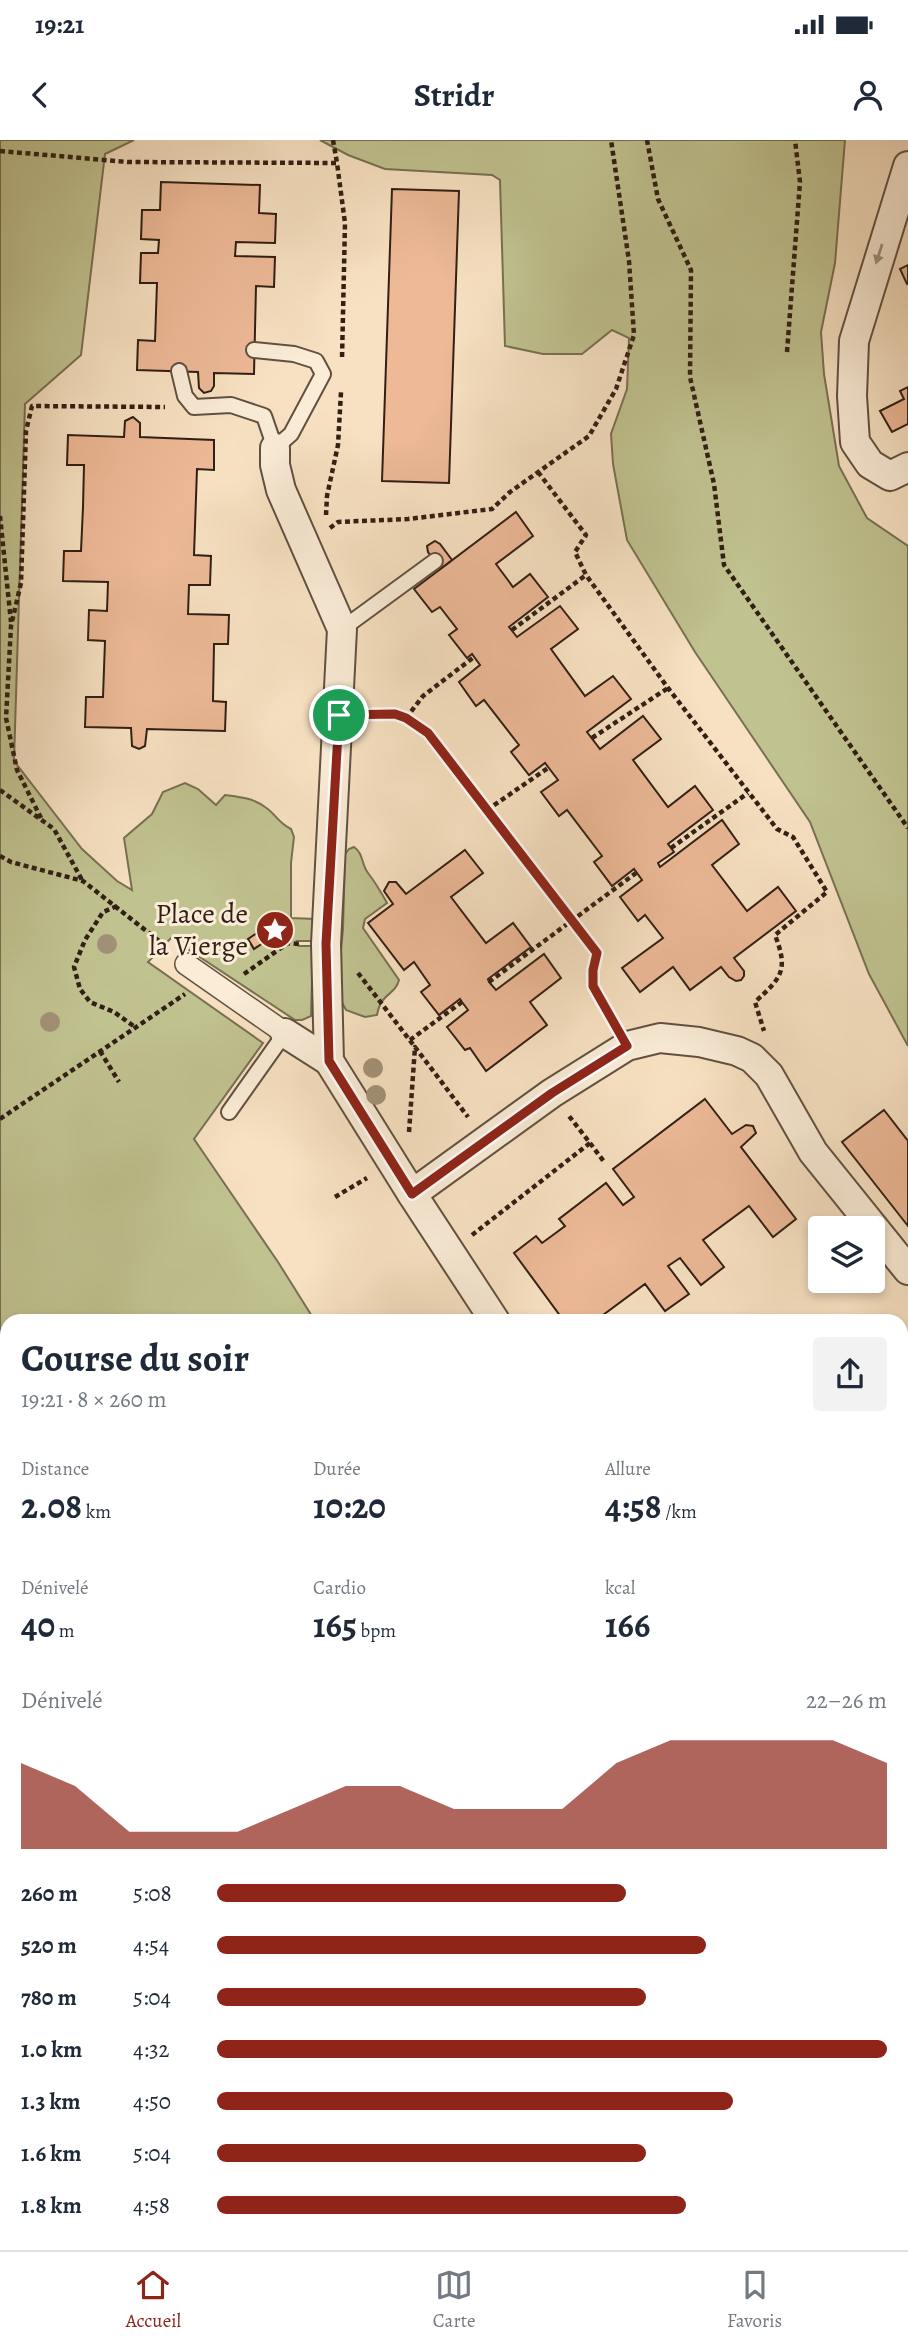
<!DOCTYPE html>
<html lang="fr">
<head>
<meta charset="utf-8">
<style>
  :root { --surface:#fff; --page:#f2f2f3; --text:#1f2937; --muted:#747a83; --line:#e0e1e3; --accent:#8f2418 }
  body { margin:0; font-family:Alegreya,serif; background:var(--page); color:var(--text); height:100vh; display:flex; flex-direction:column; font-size:26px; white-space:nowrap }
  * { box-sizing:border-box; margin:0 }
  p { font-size:23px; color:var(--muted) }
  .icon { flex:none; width:38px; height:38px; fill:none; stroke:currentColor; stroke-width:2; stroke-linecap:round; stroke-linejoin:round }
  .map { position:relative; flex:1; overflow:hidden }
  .side { position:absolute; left:0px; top:1174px; width:908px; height:936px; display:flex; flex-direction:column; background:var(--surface); border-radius:21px 21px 0 0; box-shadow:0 4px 10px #0003 }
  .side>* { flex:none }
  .controls { position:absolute; left:808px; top:1076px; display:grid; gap:14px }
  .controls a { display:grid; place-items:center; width:77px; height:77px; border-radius:7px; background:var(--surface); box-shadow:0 4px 10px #0003; font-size:35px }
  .pin { position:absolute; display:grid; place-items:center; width:60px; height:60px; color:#fff; margin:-30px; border:4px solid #fff; border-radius:50%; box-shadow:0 2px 7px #0007 }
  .round { display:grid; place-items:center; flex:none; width:74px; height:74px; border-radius:7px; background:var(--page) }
  .overview { display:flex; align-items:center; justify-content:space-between; height:119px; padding:0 21px }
  h1 { font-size:38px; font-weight:700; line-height:52px }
  .metrics { display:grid; grid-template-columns:repeat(3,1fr); gap:10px; height:119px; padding:7px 21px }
  .metrics div { display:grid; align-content:center }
  .metrics b { font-size:35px; font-weight:700 }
  .metrics small { font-size:19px; font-weight:400 }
  .metrics p { font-size:19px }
  .chart { height:196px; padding:14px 21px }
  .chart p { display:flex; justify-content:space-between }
  .chart svg { width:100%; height:126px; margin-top:7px; fill:var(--accent); opacity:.7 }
  ul { padding:0 21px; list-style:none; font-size:23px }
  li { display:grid; grid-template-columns:112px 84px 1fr; align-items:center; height:52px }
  li i { height:18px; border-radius:9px; background:var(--accent) }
  .status { display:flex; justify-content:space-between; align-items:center; height:49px; padding:0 35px; background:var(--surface); direction:ltr }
  .status svg { height:19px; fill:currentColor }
  header { display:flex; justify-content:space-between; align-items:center; height:91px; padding:0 21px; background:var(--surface); font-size:32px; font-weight:700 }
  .dock { display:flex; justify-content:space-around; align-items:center; height:98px; border-top:2px solid var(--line); background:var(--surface); font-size:19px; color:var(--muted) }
  .dock a { display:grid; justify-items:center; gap:4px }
  .dock .active { color:var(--accent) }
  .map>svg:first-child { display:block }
  .green { fill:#c0c290; stroke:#787052; stroke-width:2 }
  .building { fill:#edb997; stroke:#311f15; stroke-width:2 }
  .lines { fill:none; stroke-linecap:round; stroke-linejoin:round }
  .service-casing { stroke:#625040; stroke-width:18 }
  .pedestrian-casing { stroke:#625040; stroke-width:24 }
  .minor-casing { stroke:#625040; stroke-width:32 }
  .path { stroke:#311f15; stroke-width:4.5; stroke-dasharray:5 3.5; stroke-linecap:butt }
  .service { stroke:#faecd7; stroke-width:14 }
  .pedestrian { stroke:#faecd7; stroke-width:21 }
  .minor { stroke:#faecd7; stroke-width:28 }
  .tree { fill:#a29177 }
  .oneway { fill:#a09080 }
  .route-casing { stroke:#fff; stroke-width:14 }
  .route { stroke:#8f2418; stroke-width:9 }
  .labels { text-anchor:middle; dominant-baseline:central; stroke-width:6; stroke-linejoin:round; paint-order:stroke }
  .poi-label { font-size:28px; fill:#311f15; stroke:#faecd7; text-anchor:end }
</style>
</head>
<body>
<div class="status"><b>19:21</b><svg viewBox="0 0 49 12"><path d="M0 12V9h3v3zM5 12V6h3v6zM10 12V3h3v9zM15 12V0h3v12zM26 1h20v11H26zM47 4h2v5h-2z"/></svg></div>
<header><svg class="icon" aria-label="back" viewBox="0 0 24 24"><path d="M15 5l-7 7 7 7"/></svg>Stridr<svg class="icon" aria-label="person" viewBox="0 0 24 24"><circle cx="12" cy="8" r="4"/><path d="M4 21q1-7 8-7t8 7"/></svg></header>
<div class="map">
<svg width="908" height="2110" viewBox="0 0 908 2110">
  <rect width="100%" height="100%" fill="#f7e1c2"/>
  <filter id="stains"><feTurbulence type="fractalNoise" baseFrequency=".00286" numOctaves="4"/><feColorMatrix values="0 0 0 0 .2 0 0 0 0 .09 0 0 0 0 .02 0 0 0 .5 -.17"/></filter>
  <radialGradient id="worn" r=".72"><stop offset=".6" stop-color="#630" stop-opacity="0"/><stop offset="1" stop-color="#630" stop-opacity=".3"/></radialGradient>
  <g class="green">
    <path d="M0 0H134L105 14 81 215 25 264 14 621 82 709 117 741 132 750 124 698 152 674 163 652 185 643 198 649 216 665 225 655C240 657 253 658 265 667 276 674 277 682 291 689L294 697 291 723V778L315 779 314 801H297L299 806H313L311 876 302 880H295L171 798 148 822 263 903 194 999 278 1122 315 1181H7V1330L0 1333Z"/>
    <path d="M320 0H845L835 123 821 192 824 234 839 326 867 378 908 406V906L869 834 810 682 695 512 627 400 613 324 611 294 627 249 629 198 612 190 582 214H543L505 206 500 40 492 35 385 29 348 15Z"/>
    <path d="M354 707C364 714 361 724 368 733 375 742 381 752 387 763L365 779 363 788 399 840C395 856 381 852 377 875L365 877 346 870 336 851 335 825 341 810 343 789 345 714 349 709Z"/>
  </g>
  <g class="building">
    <path d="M161 42 260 45 259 73 276 74 275 103 236 102 235 116 275 117 274 147 256 146 254 234 214 233V246L211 251 204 253 199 248 198 232 137 230 138 200 155 201 157 143H140L141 113H158L159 100 141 99 142 70H160Z"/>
    <path d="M392 49 459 51 449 343 382 341Z"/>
    <path d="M908 125V144H907L900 129Z"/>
    <path d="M908 247V284L892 292 880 271 904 259 900 251Z"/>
    <path d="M133 277 140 283V297L214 300V330L197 329 194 415 211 416 210 445H189L188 474 229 475 228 504H214L213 561 226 562 225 591 147 589 145 606 139 609 132 606 131 588 85 587 86 557H103L105 501 88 500 89 470 107 471 108 442 63 441 64 411H81L83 367 84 325H67L68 295 124 297 125 281Z"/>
    <path d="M516 372 533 396 496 424 513 447 530 434 548 457 509 487 517 497 560 466 578 489 551 509 585 556 613 536 631 559 587 592 600 609 643 576 661 599 633 620 668 667 695 646 713 670 668 704 674 712 658 723 660 727 722 680 739 704 712 725 747 771 778 747 796 771 734 818 744 831V836L741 840 736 841 729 837 721 827 690 850 673 827 640 852 622 828 663 798 645 775 638 781 620 757 642 740 634 729 612 746 594 722 602 716 567 670 559 676 541 652 558 640 545 623 529 635 511 612 519 605 484 560 476 566 459 542 480 525 472 514 467 518 449 495 457 489 440 467 432 472 414 449Z"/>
    <path d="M435 401 440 404 452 420 440 429 428 412 427 406Z"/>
    <path d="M465 710 483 733 451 757 486 803 513 783 531 807 488 839 489 842 496 850 544 814 561 838 530 862 547 885 486 931 470 908 465 910 447 887 468 870 462 862 460 859 439 875 421 852 430 845 414 822 404 830 368 783 393 764 384 751 389 742H396L406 754Z"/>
    <path d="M257 793 263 803 254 809 248 799Z"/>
    <path d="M705 959 732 994 746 985 753 986 756 993 741 1007 796 1079 773 1097 749 1066 703 1100 724 1127 701 1145 680 1118 668 1126 689 1154 665 1171 645 1144 599 1178 601 1181H564L514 1113 536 1096 542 1103 553 1095 565 1086 559 1079 606 1043 623 1065 634 1057 613 1029Z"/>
    <path d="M884 970 908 1001V1086L842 1002Z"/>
    <path d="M901 1555 908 1564V1604L901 1596Z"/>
    <path d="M901 1643 908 1652V1659L901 1665Z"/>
    <path d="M908 1825V1857L901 1860V1828Z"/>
    <path d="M2 1841 7 1854V1884L0 1887V1842Z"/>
    <path d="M908 1901V1928L901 1931V1904Z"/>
    <path d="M0 2019 2 2034 7 2033V2076L0 2077Z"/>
    <path d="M908 2031V2076L904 2078 901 2074V2039L904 2037 902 2035Z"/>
    <path d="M528 2104H540L542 2110H530Z"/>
    <path d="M540 2104H569L542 2110Z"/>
    <path d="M577 2104H628L608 2110H579Z"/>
  </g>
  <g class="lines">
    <defs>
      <g id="service">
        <path d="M179 231 185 256 194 267 231 265 264 276 275 308 291 294 323 234 316 221 294 214 254 210"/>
        <path d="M342 489 435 421"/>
        <path d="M229 972 285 893"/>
        <path d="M901 1807 908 1801"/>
      </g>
      <path id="pedestrian" d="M186 824 285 893"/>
      <g id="minor">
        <path d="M908 26 854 201 852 256 855 302 870 324 890 336 908 327"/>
        <path d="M275 308V325L281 350 342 489 326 804 329 921 412 1054 495 1181"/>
        <path d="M285 893 329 921"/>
        <path d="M412 1054 552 953 627 906 660 898 699 902 737 911 752 918 769 935 813 1012 908 1130"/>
        <path d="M908 1263 906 1269 908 1275"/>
        <path d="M908 1409 905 1419 908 1429"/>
        <path d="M901 1756 908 1763"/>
        <path d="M0 1963 7 1961"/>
      </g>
    </defs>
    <use href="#service" class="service-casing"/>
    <use href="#pedestrian" class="pedestrian-casing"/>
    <use href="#minor" class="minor-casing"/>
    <g class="path">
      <path d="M333 0 337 23"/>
      <path d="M647 0 658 59 691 130 690 237 714 344 724 425 908 688"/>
      <path d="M0 11 128 22 337 23 345 83 342 219"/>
      <path d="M787 212 800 42 795 0"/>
      <path d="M538 332 586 395 575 412 586 435 668 548 777 689 793 697 827 752 775 795C789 831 781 838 755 862L764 891"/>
      <path d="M326 375 327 356 338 305 341 252"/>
      <path d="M0 376 11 482"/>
      <path d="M330 388 338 382 408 379 492 369 510 352 589 296 616 249 634 195 629 121 611 0"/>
      <path d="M512 490 586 435"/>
      <path d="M365 574C397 574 401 574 428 593L597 813C589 848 597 854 614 883"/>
      <path d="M406 578 423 556 474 517"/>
      <path d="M592 598 668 548"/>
      <path d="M0 650 54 689 82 740"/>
      <path d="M487 670 548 628"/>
      <path d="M41 678 17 630 6 578 11 486 21 443 26 291 32 266 165 267"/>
      <path d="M671 708 748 653"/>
      <path d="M0 716 11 722 83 741 168 808"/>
      <path d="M117 766 103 772 85 800 74 827 80 849 90 862 114 872 135 887"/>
      <path d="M358 833 415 907"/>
      <path d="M244 834 288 803 299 804"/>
      <path d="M489 842 636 733"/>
      <path d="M410 900 462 862"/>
      <path d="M100 911 119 942"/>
      <path d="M0 979 185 854"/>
      <path d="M409 992 415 907 468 977"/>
      <path d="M590 1003 605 1023"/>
      <path d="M335 1057 367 1038"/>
      <path d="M472 1095 590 1003 569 976"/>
    </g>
    <use href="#service" class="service"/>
    <use href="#pedestrian" class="pedestrian"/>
    <use href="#minor" class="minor"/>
  </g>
  <g class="tree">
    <circle cx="107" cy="804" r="10"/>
    <circle cx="50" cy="882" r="10"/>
    <circle cx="373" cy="928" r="10"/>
    <circle cx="376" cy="955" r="10"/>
  </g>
  <defs><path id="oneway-solid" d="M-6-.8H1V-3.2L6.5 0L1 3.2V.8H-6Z" transform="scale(1.75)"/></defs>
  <use class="oneway" href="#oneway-solid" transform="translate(879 114) rotate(108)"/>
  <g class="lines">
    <defs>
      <path id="route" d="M395 574 406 578 428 593 597 813 593 830V846L627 906 552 953 412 1054 329 921 326 804 339 575Z"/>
    </defs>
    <use href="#route" class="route-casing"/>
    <use href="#route" class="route"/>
  </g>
  <defs>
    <symbol id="sight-disc" viewBox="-11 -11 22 22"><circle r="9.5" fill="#8f2418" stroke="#faecd7"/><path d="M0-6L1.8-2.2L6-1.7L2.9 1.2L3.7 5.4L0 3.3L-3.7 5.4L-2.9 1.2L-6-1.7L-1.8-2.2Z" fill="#fff"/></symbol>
  </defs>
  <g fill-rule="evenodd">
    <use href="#sight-disc" x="253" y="768" width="44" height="44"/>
  </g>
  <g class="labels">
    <g class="poi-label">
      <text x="248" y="774">Place de<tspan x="248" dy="32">la Vierge</tspan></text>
    </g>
  </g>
  <rect width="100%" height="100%" filter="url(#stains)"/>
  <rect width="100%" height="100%" fill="url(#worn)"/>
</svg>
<div class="controls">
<a><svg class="icon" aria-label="layers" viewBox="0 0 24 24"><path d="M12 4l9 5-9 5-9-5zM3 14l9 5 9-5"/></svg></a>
</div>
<div class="pin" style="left:339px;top:575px;background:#1e9e55"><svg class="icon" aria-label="arrive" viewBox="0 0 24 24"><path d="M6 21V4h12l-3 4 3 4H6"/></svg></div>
<section class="side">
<div class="overview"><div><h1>Course du soir</h1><p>19:21 · 8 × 260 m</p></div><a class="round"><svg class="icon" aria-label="share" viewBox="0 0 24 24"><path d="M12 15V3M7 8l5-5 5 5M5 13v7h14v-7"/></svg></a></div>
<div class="metrics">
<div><p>Distance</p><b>2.08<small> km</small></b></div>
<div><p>Durée</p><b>10:20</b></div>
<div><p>Allure</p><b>4:58<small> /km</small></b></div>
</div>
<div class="metrics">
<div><p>Dénivelé</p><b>40<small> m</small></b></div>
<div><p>Cardio</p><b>165<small> bpm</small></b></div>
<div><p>kcal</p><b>166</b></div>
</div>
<div class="chart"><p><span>Dénivelé</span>22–26 m</p>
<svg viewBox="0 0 160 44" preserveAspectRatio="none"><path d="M0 44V14L10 22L20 38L30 38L40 38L50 30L60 22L70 22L80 30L90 30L100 30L110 14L120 6L130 6L140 6L150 6L160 14V44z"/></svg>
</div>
<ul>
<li><b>260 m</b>5:08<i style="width:61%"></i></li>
<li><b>520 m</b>4:54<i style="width:73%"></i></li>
<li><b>780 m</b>5:04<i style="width:64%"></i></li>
<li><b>1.0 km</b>4:32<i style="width:100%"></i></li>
<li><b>1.3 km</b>4:50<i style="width:77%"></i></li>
<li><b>1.6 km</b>5:04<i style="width:64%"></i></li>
<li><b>1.8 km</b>4:58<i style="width:70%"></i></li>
</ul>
</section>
</div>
<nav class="dock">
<a class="active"><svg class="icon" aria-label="home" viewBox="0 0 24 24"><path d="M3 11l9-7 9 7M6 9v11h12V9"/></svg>Accueil</a>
<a><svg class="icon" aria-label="map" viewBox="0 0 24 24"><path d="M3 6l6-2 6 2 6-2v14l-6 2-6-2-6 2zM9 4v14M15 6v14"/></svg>Carte</a>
<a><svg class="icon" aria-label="saved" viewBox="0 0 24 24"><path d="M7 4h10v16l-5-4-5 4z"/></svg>Favoris</a>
</nav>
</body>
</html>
